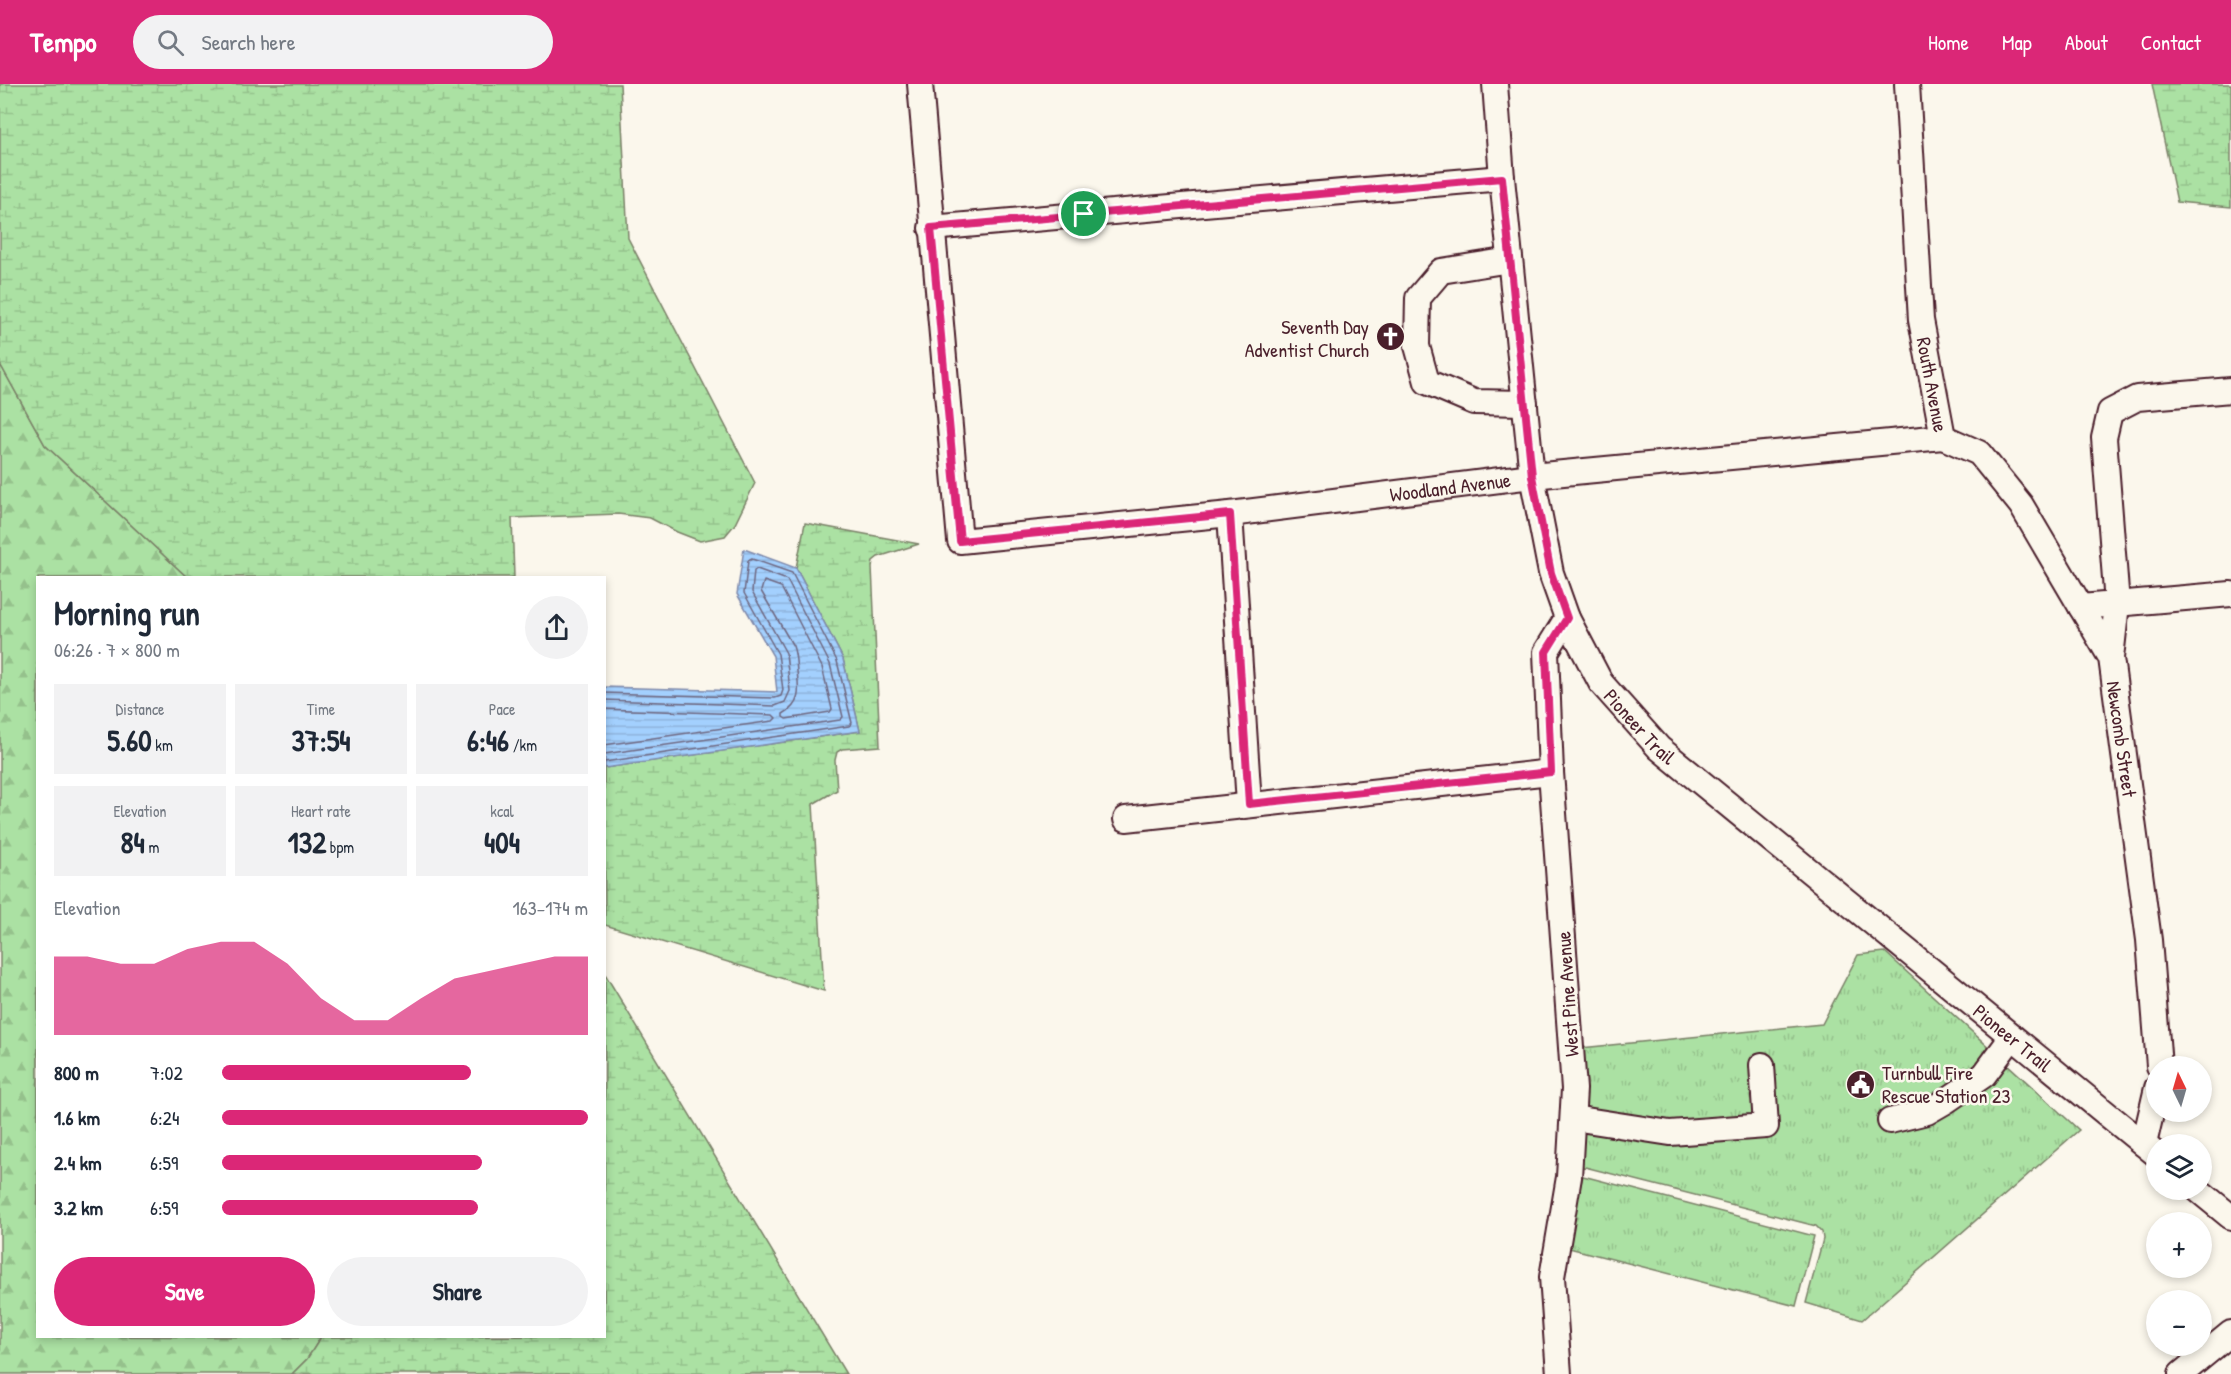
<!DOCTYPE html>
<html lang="en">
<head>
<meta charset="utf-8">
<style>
  :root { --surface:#fff; --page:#f2f2f3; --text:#1f2937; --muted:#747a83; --accent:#db2777 }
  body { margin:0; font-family:"Patrick Hand",sans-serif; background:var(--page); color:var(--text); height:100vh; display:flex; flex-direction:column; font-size:22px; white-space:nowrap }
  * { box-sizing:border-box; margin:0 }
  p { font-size:20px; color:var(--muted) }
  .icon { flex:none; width:33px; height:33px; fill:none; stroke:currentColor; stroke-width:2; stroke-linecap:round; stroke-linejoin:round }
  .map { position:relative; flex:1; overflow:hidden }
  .panel { position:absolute; left:36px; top:492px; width:570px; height:762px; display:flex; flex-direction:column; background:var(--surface); border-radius:0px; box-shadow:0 3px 9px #0003 }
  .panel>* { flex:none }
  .needle { width:39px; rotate:355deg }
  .tools { position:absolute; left:2146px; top:972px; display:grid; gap:12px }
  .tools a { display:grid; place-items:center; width:66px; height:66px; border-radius:50%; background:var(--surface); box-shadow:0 3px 9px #0003; font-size:30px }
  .pin { position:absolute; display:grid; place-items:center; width:51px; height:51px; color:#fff; margin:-26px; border:3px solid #fff; border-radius:50%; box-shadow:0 2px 6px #0007 }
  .round { display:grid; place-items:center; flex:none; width:63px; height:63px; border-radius:32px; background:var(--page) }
  .summary { display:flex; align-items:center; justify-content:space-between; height:102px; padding:0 18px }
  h1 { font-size:33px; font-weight:800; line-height:45px }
  .figures { display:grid; grid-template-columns:repeat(3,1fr); gap:9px; height:102px; padding:6px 18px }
  .figures div { display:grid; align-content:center; border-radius:0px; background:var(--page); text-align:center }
  .figures b { font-size:30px; font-weight:800 }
  .figures small { font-size:16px; font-weight:400 }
  .figures p { font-size:16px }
  .chart { height:168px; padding:12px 18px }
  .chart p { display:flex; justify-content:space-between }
  .chart svg { width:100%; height:108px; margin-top:6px; fill:var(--accent); opacity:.7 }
  .cta { display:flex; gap:12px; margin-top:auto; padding:12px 18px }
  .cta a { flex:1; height:69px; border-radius:36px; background:var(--accent); color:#fff; font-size:24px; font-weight:800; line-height:69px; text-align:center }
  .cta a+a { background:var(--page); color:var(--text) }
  ul { padding:0 18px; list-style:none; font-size:20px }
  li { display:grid; grid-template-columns:96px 72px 1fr; align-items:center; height:45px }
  li i { height:15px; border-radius:8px; background:var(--accent) }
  header { display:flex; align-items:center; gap:36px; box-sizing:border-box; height:84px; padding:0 30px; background:var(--accent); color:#fff }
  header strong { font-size:28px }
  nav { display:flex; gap:33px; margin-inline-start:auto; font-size:21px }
  .search { width:420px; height:54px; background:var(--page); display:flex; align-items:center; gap:15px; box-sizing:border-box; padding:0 21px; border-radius:33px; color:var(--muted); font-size:22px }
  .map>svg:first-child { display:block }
  .forest { fill:url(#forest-firs); stroke:#7a8067; stroke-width:1.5 }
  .wetland { fill:url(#wetland-marsh); stroke:#7a8067; stroke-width:1.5 }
  .park { fill:url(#park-tufts); stroke:#7a8067; stroke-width:1.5 }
  .water { fill:url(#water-rules); stroke:#7f89aa; stroke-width:1.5 }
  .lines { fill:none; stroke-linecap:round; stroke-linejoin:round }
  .shore { stroke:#6e667f; stroke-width:1.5 }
  .minor-casing { stroke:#4a1f2b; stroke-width:28 }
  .minor { stroke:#fbf7ec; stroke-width:24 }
  .route-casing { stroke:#fff; stroke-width:12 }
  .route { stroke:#db2777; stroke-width:8 }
  .labels { text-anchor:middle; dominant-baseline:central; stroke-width:5; stroke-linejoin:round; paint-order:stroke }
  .poi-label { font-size:20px; fill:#4a1f2b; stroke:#fbf7ec; text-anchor:end }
  .street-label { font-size:20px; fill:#4a1f2b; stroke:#fbf7ec }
</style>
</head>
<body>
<header>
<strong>Tempo</strong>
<div class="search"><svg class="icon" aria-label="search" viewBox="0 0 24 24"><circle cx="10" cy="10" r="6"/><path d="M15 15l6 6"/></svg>Search here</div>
<nav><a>Home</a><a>Map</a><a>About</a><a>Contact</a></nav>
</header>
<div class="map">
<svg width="2231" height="1290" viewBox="0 0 2231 1290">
  <defs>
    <pattern id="forest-firs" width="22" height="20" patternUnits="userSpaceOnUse" patternTransform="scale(1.5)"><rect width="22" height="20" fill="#abe1a3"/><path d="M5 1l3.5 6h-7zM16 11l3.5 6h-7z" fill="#95c18c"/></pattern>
    <pattern id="wetland-marsh" width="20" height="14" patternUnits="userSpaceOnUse" patternTransform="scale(1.5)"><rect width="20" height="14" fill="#abe1a3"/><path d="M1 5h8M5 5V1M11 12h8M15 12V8" fill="none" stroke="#95c18c"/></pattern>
    <pattern id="park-tufts" width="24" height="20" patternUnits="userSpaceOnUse" patternTransform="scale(1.5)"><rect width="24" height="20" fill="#abe1a3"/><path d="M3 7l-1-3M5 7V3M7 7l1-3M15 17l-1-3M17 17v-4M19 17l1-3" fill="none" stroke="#95c18c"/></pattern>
    <pattern id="water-rules" width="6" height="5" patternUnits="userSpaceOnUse" patternTransform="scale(1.5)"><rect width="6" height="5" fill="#a3d0fe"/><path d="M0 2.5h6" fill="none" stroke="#8eb2da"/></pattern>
  </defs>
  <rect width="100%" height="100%" fill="#fbf7ec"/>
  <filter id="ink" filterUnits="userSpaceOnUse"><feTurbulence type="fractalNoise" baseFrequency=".0167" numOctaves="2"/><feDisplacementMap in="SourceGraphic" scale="12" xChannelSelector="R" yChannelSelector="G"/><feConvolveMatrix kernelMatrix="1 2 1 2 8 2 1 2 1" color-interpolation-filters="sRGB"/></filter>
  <g filter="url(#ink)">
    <path class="forest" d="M0 280 45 361 187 493 38 494V1252L321 1253 307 1275 292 1290H0Z"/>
    <g class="wetland">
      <path d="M0 0H620L628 154 755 399 735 440 725 452 700 457 677 448 650 434 618 430 512 434 514 493H187L45 361 0 280Z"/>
      <path d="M2152 0H2231V123L2177 118Z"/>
      <path d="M805 439 919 460 878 473 873 477 872 483 880 662 842 665 837 668 835 676 837 706 813 720 824 907 605 841 604 684 860 647 843 575 796 484Z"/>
      <path d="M605 890 846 1290H292L307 1275 321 1253 604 1252Z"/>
    </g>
    <g class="park">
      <path d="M1885 868 2079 1046 1862 1236 1806 1219 1823 1155 1822 1148 1816 1142 1585 1083 1579 1084 1581 964 1822 940 1858 871Z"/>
      <path d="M1583 1092 1814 1152 1796 1222 1565 1163Z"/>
    </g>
    <path class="water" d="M744 465 796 484 843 575 860 647 605 684V603L777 608 773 572 737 510Z"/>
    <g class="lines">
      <g class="shore">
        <path d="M764 497 781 503 822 583 832 625 830 628 786 635 783 633V630C802 620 799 605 797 587 796 578 796 570 793 562L761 507Z"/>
        <path d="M604 609 775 614 781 612 783 606 778 570 744 509 748 477 752 475 792 489 837 577 852 639 849 642 604 678"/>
        <path d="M604 616 775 622 785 618 790 607 786 569 752 508 754 487 757 485 787 496 830 580 843 633 840 636 604 670"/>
        <path d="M604 625 773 631 776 634 773 637 604 661"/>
      </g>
      <defs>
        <g id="minor">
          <path id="s1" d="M920 0 960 457 1230 430 1532 392 1943 353"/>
          <path id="s2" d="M1495 0 1502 94 1532 392 1551 489 1567 534 1601 599 1659 664 2157 1071"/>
          <path id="s3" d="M1907 0 1921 236 1943 353 1979 369 2021 421 2111 574"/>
          <path d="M931 144 1502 94"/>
          <path d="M1510 176 1441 187 1418 214 1417 262 1427 298 1474 318 1525 319"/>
          <path d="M1230 430 1249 720"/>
          <path d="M2081 523 2231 510"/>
          <path d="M1126 735 1551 688"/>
          <path d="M2159 982 2149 856 2111 574 2117 520 2104 354 2110 328 2137 314 2231 306"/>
          <path d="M1573 1034 1670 1049 1766 1042 1762 981"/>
          <path d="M1890 1037 1927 1028 1946 1017 1984 991 2012 953"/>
          <path d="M2144 1060 2157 1004"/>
          <path d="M2198 1106 2231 1133"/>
          <path d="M1559 1290 1552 1193 1569 1093 1574 1005 1551 688 1546 568 1567 534"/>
          <path d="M2181 1290 2231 1249"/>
        </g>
      </defs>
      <use href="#minor" class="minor-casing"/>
      <use href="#minor" class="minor"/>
    </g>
  </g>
  <g class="lines" filter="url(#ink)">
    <defs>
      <path id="route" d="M1502 94 1532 392 1551 489 1567 534 1546 568 1551 688 1249 720 1230 430 960 457 931 144Z"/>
    </defs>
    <use href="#route" class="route-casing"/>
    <use href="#route" class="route"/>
  </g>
  <defs>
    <symbol id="church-disc" viewBox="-11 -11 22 22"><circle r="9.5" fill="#4a1f2b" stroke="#fbf7ec"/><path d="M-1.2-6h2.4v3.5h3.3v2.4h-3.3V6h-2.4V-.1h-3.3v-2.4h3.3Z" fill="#fff"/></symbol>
    <symbol id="civic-disc" viewBox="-11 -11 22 22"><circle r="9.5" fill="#4a1f2b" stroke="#fbf7ec"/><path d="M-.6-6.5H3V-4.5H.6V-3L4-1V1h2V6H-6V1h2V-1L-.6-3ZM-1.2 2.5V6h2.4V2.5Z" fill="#fff"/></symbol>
  </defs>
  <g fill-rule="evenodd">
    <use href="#church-disc" x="1374" y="236" width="33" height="33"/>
    <use href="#civic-disc" x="1844" y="984" width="33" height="33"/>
  </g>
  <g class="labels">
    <g class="poi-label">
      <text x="1369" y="242">Seventh Day<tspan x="1369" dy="23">Adventist Church</tspan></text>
      <text x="1882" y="988" text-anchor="start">Turnbull Fire<tspan x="1882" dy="23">Rescue Station 23</tspan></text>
    </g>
    <g class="street-label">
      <text stroke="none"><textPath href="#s3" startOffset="302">Routh Avenue</textPath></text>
      <text stroke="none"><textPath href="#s1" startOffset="952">Woodland Avenue</textPath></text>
      <text stroke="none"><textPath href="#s2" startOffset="672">Pioneer Trail</textPath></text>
      <text transform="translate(2122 655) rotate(82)">Newcomb Street</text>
      <text transform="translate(1567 910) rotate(-94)">West Pine Avenue</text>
      <text stroke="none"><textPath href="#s2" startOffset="1158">Pioneer Trail</textPath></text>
    </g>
  </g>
</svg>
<div class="tools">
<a><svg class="needle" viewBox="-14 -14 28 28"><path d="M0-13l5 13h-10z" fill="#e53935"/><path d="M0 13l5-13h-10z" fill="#747a83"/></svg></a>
<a><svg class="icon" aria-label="layers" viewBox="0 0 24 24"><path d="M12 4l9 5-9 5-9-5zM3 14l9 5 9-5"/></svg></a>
<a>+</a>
<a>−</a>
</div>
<div class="pin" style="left:1084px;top:130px;background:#1e9e55"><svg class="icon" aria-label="arrive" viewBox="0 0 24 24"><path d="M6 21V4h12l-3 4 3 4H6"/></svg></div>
<section class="panel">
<div class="summary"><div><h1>Morning run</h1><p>06:26 · 7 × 800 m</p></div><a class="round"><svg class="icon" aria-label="share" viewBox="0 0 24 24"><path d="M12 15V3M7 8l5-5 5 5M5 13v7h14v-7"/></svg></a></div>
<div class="figures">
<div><p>Distance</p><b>5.60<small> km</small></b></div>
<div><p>Time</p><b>37:54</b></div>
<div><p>Pace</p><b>6:46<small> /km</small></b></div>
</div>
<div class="figures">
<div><p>Elevation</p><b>84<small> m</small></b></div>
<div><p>Heart rate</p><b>132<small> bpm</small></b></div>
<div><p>kcal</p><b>404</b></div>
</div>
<div class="chart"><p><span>Elevation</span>163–174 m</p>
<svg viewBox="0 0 160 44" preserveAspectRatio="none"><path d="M0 44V12L10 12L20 15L30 15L40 9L50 6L60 6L70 15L80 29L90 38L100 38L110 29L120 21L130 18L140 15L150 12L160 12V44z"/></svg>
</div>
<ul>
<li><b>800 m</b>7:02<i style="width:68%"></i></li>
<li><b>1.6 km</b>6:24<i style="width:100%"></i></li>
<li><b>2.4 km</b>6:59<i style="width:71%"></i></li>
<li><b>3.2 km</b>6:59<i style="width:70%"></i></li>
</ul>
<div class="cta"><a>Save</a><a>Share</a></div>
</section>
</div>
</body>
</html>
